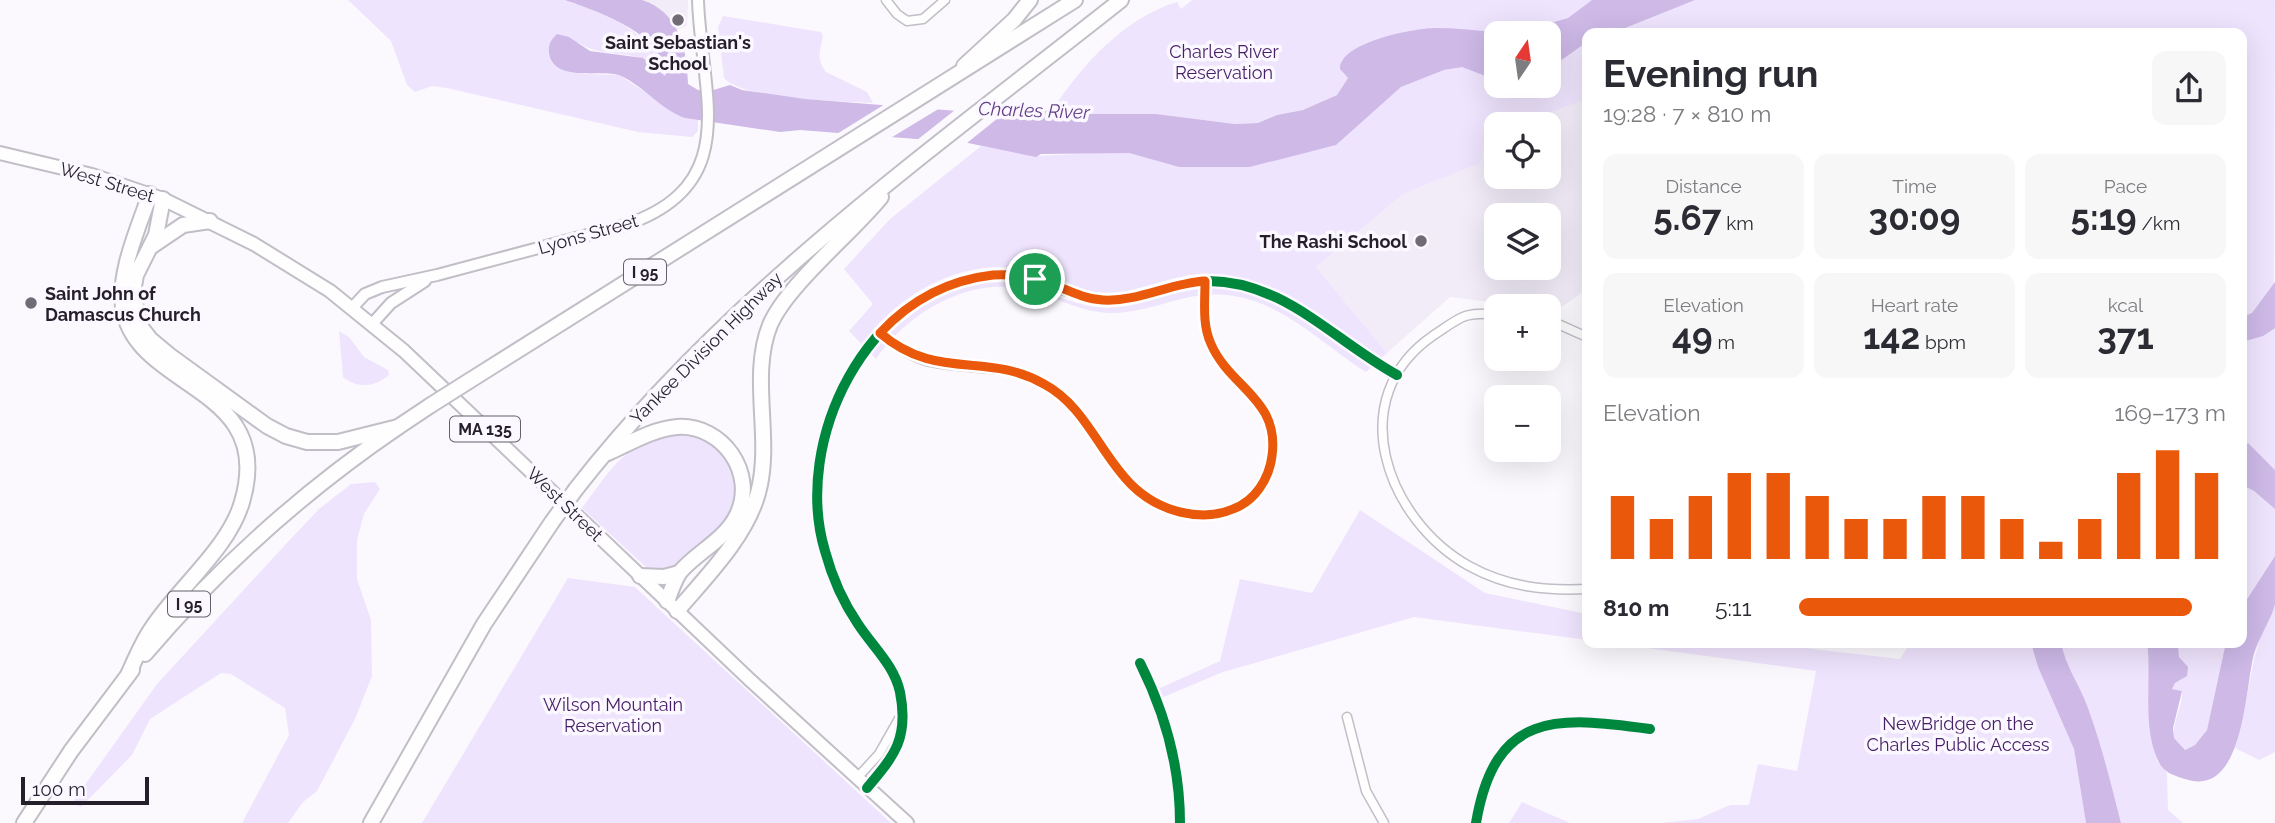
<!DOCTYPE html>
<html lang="en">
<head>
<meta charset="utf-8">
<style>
  :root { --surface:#fff; --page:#f7f7f7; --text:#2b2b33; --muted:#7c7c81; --accent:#ea580c }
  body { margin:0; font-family:Raleway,sans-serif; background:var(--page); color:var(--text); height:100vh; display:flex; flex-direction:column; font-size:26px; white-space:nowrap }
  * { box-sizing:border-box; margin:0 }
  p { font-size:23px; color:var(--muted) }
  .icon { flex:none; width:38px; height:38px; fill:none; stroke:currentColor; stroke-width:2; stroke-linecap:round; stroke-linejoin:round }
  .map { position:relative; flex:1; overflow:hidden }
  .sheet { position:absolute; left:1582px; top:28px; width:665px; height:620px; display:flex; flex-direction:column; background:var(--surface); border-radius:14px; box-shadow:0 7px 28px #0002 }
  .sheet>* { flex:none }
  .needle { width:46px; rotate:13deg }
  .fabs { position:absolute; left:1484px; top:21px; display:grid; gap:14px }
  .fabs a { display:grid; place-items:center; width:77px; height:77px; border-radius:14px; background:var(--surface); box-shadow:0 7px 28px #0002; font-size:35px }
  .scale { position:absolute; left:21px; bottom:18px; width:128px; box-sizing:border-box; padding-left:7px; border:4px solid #251f2c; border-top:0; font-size:19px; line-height:24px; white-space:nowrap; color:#251f2c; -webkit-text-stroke:5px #fbf8ff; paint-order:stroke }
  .pin { position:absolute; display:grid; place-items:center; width:60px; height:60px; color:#fff; margin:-30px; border:4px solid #fff; border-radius:50%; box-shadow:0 2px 7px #0007 }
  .round { display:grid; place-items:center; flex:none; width:74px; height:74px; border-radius:14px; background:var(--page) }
  .summary { display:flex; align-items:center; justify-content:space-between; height:119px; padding:0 21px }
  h1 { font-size:38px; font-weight:700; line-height:52px }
  .stats { display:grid; grid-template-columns:repeat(3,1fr); gap:10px; height:119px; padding:7px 21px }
  .stats div { display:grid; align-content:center; border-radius:14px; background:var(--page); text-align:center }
  .stats b { font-size:35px; font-weight:700 }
  .stats small { font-size:19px; font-weight:400 }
  .stats p { font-size:19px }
  .chart { height:196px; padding:14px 21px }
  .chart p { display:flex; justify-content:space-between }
  .chart svg { width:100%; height:126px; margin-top:7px; stroke:var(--accent); stroke-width:6 }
  ul { padding:0 21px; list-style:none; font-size:23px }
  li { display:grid; grid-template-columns:112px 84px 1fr; align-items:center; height:52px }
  li i { height:18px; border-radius:9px; background:var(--accent) }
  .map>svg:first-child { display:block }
  .built { fill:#f1ecf8; fill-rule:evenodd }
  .green { fill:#efe4fd }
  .water { fill:#ceb9e7 }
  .pier { fill:#fbf9fe }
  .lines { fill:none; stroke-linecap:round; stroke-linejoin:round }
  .street-casing { stroke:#c2bec7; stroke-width:11 }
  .secondary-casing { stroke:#c2bec7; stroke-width:14 }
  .primary-casing { stroke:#c2bec7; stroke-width:16 }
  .highway-casing { stroke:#c2bec7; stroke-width:18 }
  .street { stroke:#fefeff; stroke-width:8 }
  .secondary { stroke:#fefeff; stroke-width:10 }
  .primary { stroke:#fefeff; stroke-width:12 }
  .highway { stroke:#fefeff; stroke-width:14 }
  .highway-bridge-casing { stroke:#c2bec7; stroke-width:18; stroke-linecap:butt }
  .highway-bridge { stroke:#fefeff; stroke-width:14 }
  .cycleway-casing { stroke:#fbf8ff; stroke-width:15 }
  .cycleway { stroke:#00873e; stroke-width:10 }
  .route-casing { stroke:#fff; stroke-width:14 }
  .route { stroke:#ea580c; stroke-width:9 }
  .poi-dot { fill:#706b76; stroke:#fbf8ff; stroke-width:2.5 }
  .labels { text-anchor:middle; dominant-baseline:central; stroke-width:7; stroke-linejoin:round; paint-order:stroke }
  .shield { fill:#fbf8ff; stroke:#65606b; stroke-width:2 }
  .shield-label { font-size:16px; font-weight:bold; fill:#251f2c }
  .poi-label { font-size:18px; font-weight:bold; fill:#251f2c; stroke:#fbf8ff }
  .park-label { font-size:18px; fill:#461e67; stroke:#fbf8ff }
  .street-label { font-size:18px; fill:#251f2c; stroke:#fbf8ff }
  .water-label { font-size:19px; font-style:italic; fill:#643e89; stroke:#fbf8ff }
</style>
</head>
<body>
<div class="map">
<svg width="2275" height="823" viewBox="0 0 2275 823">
  <rect width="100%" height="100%" fill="#fbf9fe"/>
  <g class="built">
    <path d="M641 0H688L687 26 677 30 663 15Z"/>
    <path d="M1587 99V289L1556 311 1549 310V306H1520L1450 297 1387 353 1316 267 1403 194 1481 163 1486 136 1496 132V177H1549V124H1519ZM1496 215H1549V268H1496Z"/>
  </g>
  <g class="green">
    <path d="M348 0H565L615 18 642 38 656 49 665 67V76C659 73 655 65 649 62 626 49 599 58 578 42L585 74 619 75 685 118 698 120V131L692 137 638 132 447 88 432 86 415 92 407 85 391 41Z"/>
    <path d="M1192 0H1592L1568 18 1515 33 1433 28 1377 39 1360 46 1342 72 1348 78 1337 95 1303 110 1277 115 1258 123 1235 124 1156 114H1088L1053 109C1082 65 1124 18 1177 2L1181 9Z"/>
    <path d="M1695 0H2275L2274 285 2252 313 2242 317V33H1604Z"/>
    <path d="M723 16 821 32 823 36C820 51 816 59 826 72L867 92 873 103C841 101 743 100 724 78L718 27Z"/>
    <path d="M1587 42V99L1519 124H1496V132L1486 136 1481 163 1403 194 1316 267 1387 353 1366 372C1326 347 1291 310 1244 298 1191 285 1162 311 1114 313 1083 314 1060 298 1032 291 972 274 909 311 876 359L849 331 873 304 844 269 890 219 981 146 1037 156 1111 152 1129 153 1179 167H1250L1335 145 1401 87 1444 70 1462 66 1496 80V86H1549V69Z"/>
    <path d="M2275 326V470L2254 450 2242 452V343Z"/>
    <path d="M339 331 349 337 364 357 388 370 389 375C375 387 358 389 343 377Z"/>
    <path d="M690 432C730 447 754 492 721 528 706 544 687 557 670 571L649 570 582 508C619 459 626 440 690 432Z"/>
    <path d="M375 482 380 489 364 514 357 540V579L371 620 372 676 355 719 317 791 303 802 288 823H242L289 735 285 708 231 674 221 673 150 719 132 755 81 807 72 803 157 684 285 545 319 509 351 484Z"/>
    <path d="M2242 485 2254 491 2275 509V556L2242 607Z"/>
    <path d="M1360 510 1485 593 1587 614V640L1414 617 1223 672 1161 698 1158 689 1220 661 1240 579 1312 593Z"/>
    <path d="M568 578 635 587 891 823H422Z"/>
    <path d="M2275 606V752L2259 760 2235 748C2251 699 2248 651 2275 606Z"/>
    <path d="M1603 642H1751L1900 659 1911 642H2031L2038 667 2074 749 2086 823H1662L1698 819 1730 805H1749L1758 764 1797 771 1816 671Z"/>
    <path d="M2061 642H2147L2157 761 2167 773 2168 810 2183 823H2121C2111 784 2102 746 2088 708 2080 685 2065 666 2061 642Z"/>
    <path d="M2178 642H2226L2207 730 2195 745 2185 750 2174 738C2172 721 2183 707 2182 691L2172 689 2174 683 2181 680Z"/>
    <path d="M1522 802 1570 823H1509Z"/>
  </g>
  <g class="water">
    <path d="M565 0C586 0 624 0 642 0 680 12 687 51 688 84L698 90 710 91 730 85 742 90 805 99 996 114 1064 109 1088 114H1156L1235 124 1258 123 1277 115 1303 110 1337 95 1348 78 1340 69C1340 42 1412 29 1434 28 1456 28 1478 30 1500 33H1496V80L1462 67 1444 70 1401 87 1336 145 1250 167H1179L1129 153 1041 154 1036 157 968 143 800 130 780 132 685 118C660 109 645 87 621 76 603 68 554 84 549 53 548 44 551 40 557 34L569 37 590 51 643 58 665 76 666 73C660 32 599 12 565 0Z"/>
    <path d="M1592 0H1695L1625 28 1587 33V42L1549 69V33H1515L1568 18Z"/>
    <path d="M2275 282V328L2263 336 2242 342V317L2252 313Z"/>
    <path d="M2248 443 2275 470V509L2254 491 2242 485V449Z"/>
    <path d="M2275 556C2275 571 2275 589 2275 604 2273 616 2257 640 2253 658 2245 692 2243 799 2185 779 2172 775 2162 772 2157 758 2142 723 2152 680 2147 642H2178L2179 657 2188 667 2187 676 2175 683 2172 689 2182 691 2173 728 2174 738 2185 750 2195 745 2207 730 2226 642H2242V607Z"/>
    <path d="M2061 642C2065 666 2080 685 2088 708 2102 746 2111 784 2121 823H2086L2074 749 2038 667 2031 643Z"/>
  </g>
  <g class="pier">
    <path d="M890 101 945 105 884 142 832 137Z"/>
    <path d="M960 106 1008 110 962 147 912 144Z"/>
  </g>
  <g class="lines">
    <defs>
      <g id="street">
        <path d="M886 0 897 14 907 21 923 19 945 0"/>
        <path d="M1496 314C1463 312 1461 317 1434 335 1341 398 1387 520 1469 566 1507 587 1545 591 1587 589"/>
        <path d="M1549 320 1587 337"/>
        <path d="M880 333C895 346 911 357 930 362 969 371 1008 363 1044 384 1100 414 1108 492 1175 510 1192 515 1211 516 1228 511 1250 505 1267 484 1271 462 1283 400 1231 390 1211 344 1202 324 1206 303 1205 281"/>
        <path d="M1140 663C1165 713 1180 767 1180 823"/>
        <path d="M1347 717 1366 791 1384 823"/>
        <path d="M857 778 879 754 900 717"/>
        <path d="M867 788C895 755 909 738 900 692 894 665 873 647 858 624 843 602 832 577 825 551 792 441 867 288 989 275 1028 271 1056 292 1092 299 1131 306 1165 283 1203 281 1281 278 1333 340 1397 375"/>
        <path d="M1476 823C1495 711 1556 716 1650 729"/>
      </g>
      <g id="secondary">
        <path d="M352 308 365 294 382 287 437 275 625 225C744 185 701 94 698 0"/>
        <path d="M372 324 391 303 425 281"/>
      </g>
      <path id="primary" d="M0 153 92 175 163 199 254 244 330 291 404 351 750 680 907 823"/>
      <g id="highway">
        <path d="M964 66 1014 20 1030 0"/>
        <path d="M163 199 156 235 136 275 133 292 140 326 151 340 169 355 267 426 286 436 307 442H338L398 427 431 405"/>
        <path d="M152 246 183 225 210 221"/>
        <path d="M469 381 1075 0"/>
        <path d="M608 453C630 443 653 429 677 427 723 424 757 474 737 515 725 540 697 552 680 572 674 580 671 592 667 601"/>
        <path d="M576 489C729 293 928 153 1121 0"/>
        <path d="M640 576 664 577 679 573"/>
        <path d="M677 611C706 577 746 537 758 493 773 439 749 377 770 325 787 285 852 233 881 197"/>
        <path d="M145 654C219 567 304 491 398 427"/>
        <path d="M128 675C135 660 142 642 152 628 178 588 229 548 242 502 276 387 143 391 124 313 116 276 138 229 150 194"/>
        <path d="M24 823 71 751 132 670"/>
        <path d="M371 823 484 624 552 522"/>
      </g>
    </defs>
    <use href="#street" class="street-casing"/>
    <use href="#secondary" class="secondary-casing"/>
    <use href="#primary" class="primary-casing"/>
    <use href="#highway" class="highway-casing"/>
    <use href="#street" class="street"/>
    <use href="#secondary" class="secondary"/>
    <use href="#primary" class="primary"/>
    <use href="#highway" class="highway"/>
    <defs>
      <g id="highway-bridge">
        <path d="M431 405 469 381"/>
        <path d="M552 522 576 489"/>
      </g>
    </defs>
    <use href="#highway-bridge" class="highway-bridge-casing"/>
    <use href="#highway-bridge" class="highway-bridge"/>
    <defs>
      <g id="cycleway">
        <path d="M1140 663C1165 713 1180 767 1180 823"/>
        <path d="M867 788C895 755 909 738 900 692 894 665 873 647 858 624 843 602 832 577 825 551 792 441 867 288 989 275 1028 271 1056 292 1092 299 1131 306 1165 283 1203 281 1281 278 1333 340 1397 375"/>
        <path d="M1476 823C1495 711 1556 716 1650 729"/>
      </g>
    </defs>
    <use href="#cycleway" class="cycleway-casing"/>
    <use href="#cycleway" class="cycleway"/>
  </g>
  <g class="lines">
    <defs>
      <path id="route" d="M993 275C1011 274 1029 276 1047 282 1066 289 1083 299 1103 300 1138 302 1170 283 1205 281 1205 303 1202 324 1211 344 1230 388 1280 399 1272 456 1269 479 1255 501 1233 509 1217 516 1197 516 1180 512 1106 494 1102 415 1044 384 986 351 937 382 880 333 910 301 948 280 993 275Z"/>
    </defs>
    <use href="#route" class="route-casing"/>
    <use href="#route" class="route"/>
  </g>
  <g class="poi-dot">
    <circle cx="678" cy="20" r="7"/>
    <circle cx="1421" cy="241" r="7"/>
    <circle cx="31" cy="303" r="7"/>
  </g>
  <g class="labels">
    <g class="shield">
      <rect x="624" y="259.5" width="42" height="25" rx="5"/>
      <rect x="450" y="416.5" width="70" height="25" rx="5"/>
      <rect x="168" y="591.5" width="42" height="25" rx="5"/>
    </g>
    <g class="shield-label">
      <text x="645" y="272">I 95</text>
      <text x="485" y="429">MA 135</text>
      <text x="189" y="604">I 95</text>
    </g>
    <g class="poi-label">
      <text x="678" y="42">Saint Sebastian's<tspan x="678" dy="21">School</tspan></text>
      <text x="1407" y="241" text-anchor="end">The Rashi School</text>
      <text x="45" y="293" text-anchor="start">Saint John of<tspan x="45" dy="21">Damascus Church</tspan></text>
    </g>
    <g class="park-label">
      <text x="1224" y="51">Charles River<tspan x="1224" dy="21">Reservation</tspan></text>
      <text x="613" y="704">Wilson Mountain<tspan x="613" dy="21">Reservation</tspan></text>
      <text x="1958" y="723">NewBridge on the<tspan x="1958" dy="21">Charles Public Access</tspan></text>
    </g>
    <g class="street-label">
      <text transform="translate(107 182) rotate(17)">West Street</text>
      <text transform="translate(588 234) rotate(-16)">Lyons Street</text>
      <text transform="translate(706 348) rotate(-45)">Yankee Division Highway</text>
      <text transform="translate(565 504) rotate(44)">West Street</text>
    </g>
    <g class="water-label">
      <text transform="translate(1034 110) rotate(2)">Charles River</text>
    </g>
  </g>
</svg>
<div class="fabs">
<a><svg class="needle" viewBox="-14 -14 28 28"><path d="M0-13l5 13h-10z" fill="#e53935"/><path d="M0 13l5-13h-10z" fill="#7c7c81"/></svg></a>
<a><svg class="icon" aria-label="locate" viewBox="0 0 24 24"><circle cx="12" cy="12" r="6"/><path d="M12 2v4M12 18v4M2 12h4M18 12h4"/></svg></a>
<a><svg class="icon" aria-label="layers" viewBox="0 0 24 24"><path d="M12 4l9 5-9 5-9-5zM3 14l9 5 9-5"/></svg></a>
<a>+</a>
<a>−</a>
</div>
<div class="scale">100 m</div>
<div class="pin" style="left:1035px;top:279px;background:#1e9e55"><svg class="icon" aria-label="arrive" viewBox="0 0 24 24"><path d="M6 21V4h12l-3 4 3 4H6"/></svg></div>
<section class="sheet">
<div class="summary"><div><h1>Evening run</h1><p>19:28 · 7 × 810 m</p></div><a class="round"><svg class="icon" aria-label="share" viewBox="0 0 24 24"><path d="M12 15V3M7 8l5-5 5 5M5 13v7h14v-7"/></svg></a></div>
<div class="stats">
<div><p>Distance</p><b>5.67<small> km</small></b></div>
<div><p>Time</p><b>30:09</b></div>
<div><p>Pace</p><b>5:19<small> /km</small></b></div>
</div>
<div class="stats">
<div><p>Elevation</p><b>49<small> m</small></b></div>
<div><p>Heart rate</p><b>142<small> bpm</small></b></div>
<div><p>kcal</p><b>371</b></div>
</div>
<div class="chart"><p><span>Elevation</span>169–173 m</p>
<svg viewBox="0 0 160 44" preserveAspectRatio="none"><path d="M5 44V22M15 44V30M25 44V22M35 44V14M45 44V14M55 44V22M65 44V30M75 44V30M85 44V22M95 44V22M105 44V30M115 44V38M125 44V30M135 44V14M145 44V6M155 44V14"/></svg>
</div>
<ul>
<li><b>810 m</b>5:11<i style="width:92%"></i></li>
</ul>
</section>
</div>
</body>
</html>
